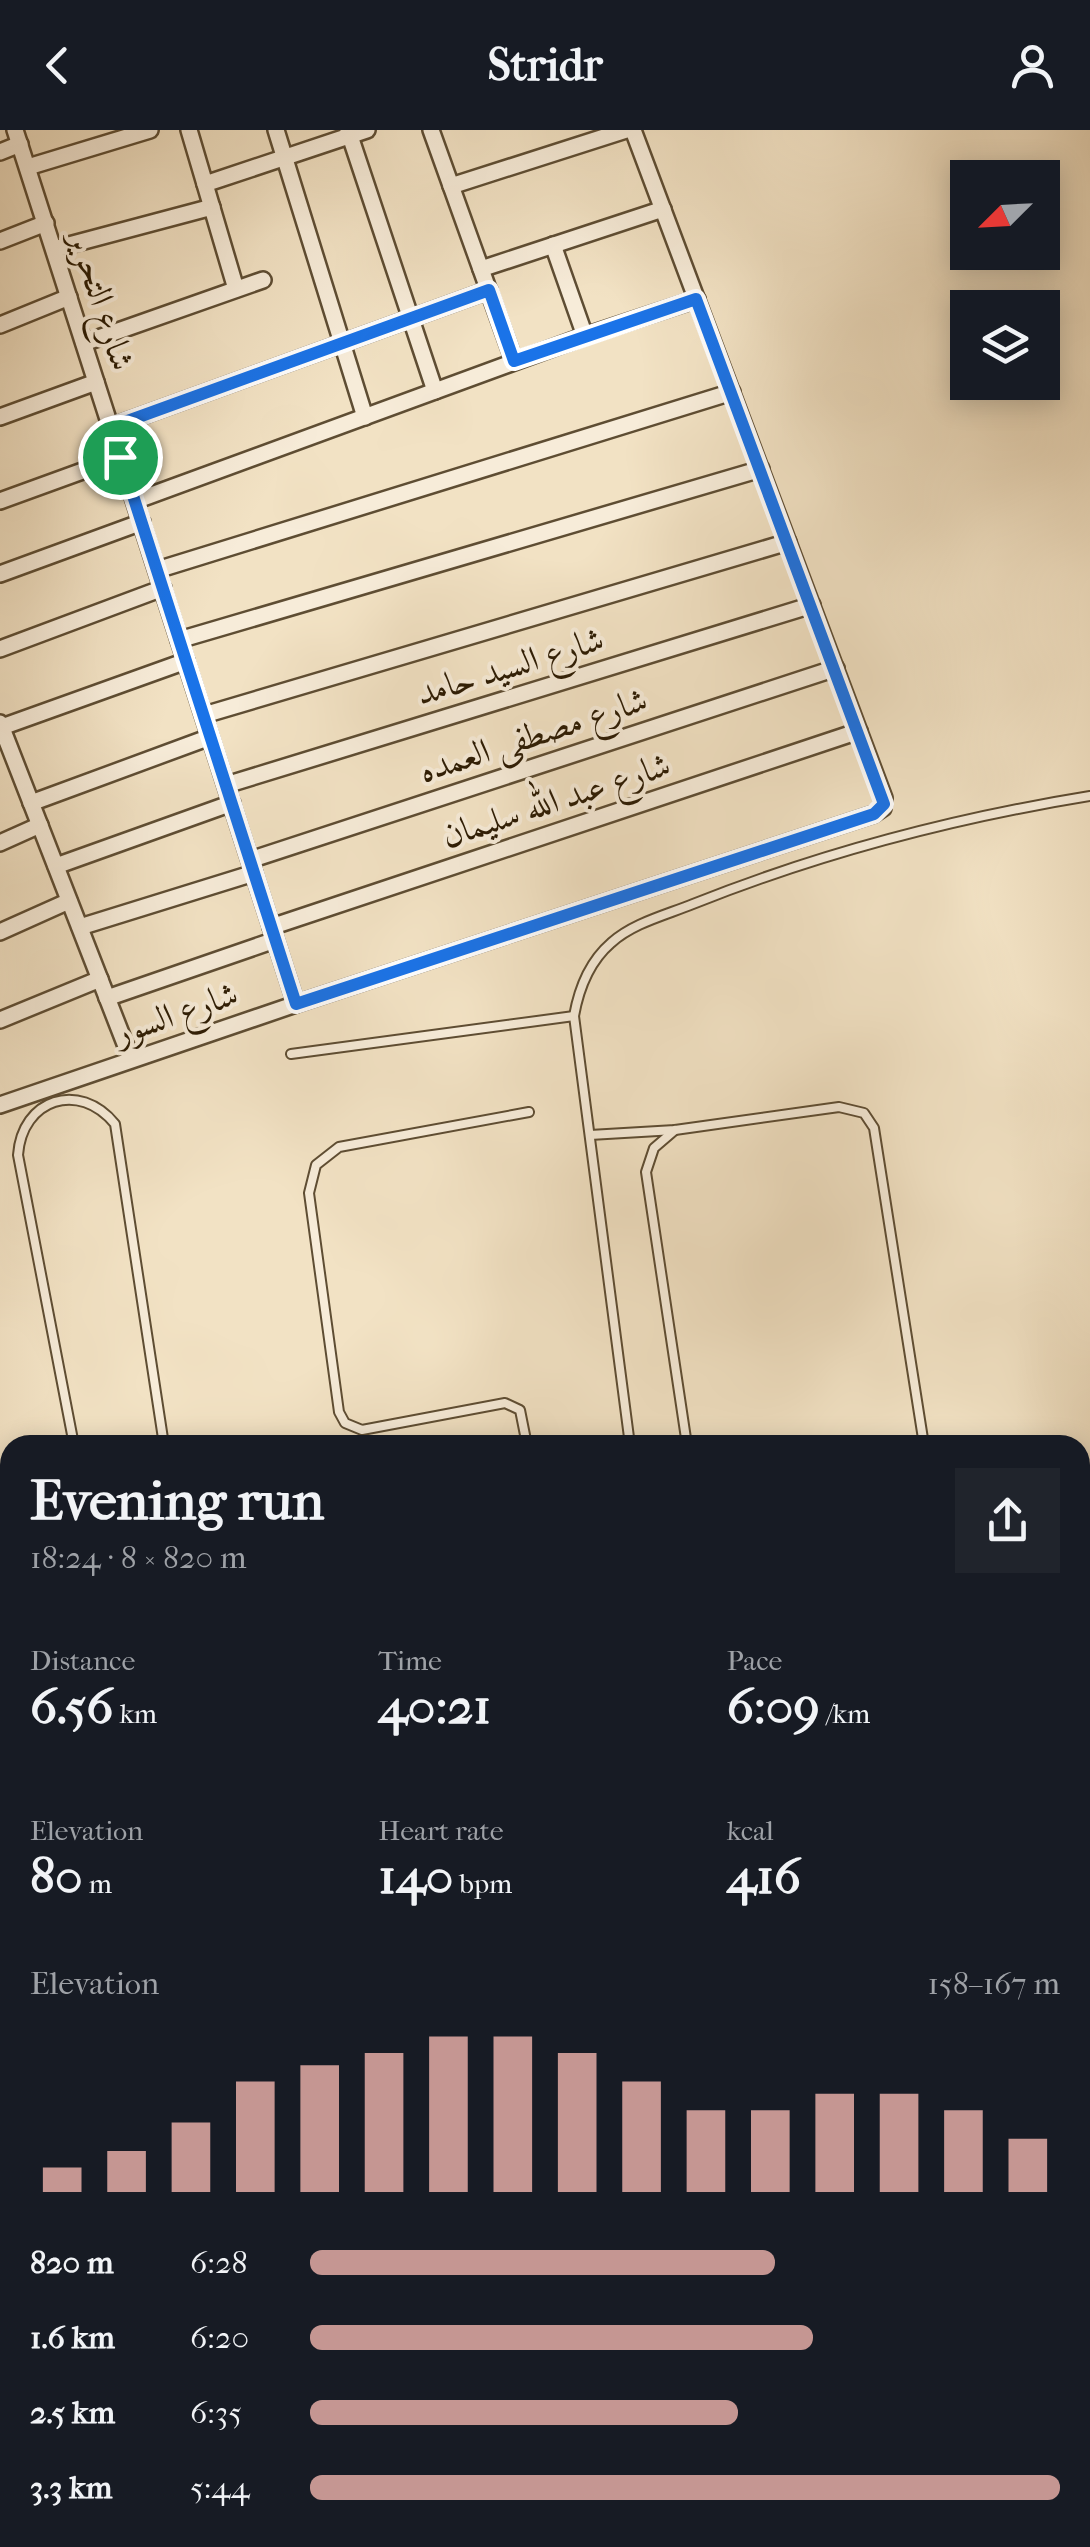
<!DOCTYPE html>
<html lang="en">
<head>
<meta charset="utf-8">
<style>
  :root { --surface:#171b24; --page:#20242c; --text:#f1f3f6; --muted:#9ea1a6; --accent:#c59692 }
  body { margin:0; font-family:"IM FELL French Canon",Amiri,serif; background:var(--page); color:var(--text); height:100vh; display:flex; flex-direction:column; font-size:38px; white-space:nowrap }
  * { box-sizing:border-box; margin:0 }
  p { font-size:32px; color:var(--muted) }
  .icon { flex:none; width:55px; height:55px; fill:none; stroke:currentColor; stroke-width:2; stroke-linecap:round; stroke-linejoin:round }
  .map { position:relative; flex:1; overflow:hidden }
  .drawer { position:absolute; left:0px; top:1305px; width:1090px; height:1112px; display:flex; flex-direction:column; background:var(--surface); border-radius:30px 30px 0 0; box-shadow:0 5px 25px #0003 }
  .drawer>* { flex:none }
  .needle { width:65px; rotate:246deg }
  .buttons { position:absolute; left:950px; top:30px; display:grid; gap:20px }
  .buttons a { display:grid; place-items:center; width:110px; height:110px; border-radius:0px; background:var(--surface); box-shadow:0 5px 25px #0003; font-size:50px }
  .pin { position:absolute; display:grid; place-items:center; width:85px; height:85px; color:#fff; margin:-42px; border:5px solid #fff; border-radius:50%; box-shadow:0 2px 10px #0007 }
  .round { display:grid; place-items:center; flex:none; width:105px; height:105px; border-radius:0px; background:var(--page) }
  .summary { display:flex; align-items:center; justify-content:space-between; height:170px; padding:0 30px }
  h1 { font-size:55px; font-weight:700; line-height:75px }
  .stats { display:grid; grid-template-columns:repeat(3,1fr); gap:15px; height:170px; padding:10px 30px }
  .stats div { display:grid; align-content:center }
  .stats b { font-size:50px; font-weight:700 }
  .stats small { font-size:28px; font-weight:400 }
  .stats p { font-size:28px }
  .chart { height:280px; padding:20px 30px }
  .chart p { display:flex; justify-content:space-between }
  .chart svg { width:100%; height:180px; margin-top:10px; stroke:var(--accent); stroke-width:6 }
  ul { padding:0 30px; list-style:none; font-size:32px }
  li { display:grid; grid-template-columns:160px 120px 1fr; align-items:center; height:75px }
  li i { height:25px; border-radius:12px; background:var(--accent) }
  header { display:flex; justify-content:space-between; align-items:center; height:130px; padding:0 30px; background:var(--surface); font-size:45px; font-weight:700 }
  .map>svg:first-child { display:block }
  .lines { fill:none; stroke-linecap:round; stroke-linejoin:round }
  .lane-casing { stroke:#5e4d33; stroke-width:12 }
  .street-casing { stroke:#5e4d33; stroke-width:20 }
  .lane { stroke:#f7ecd9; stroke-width:8 }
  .street { stroke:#f7ecd9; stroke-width:15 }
  .route-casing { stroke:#fff; stroke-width:20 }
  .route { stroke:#1a73e8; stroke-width:12 }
  .labels { text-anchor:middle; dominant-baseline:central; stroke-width:8; stroke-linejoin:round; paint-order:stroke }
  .street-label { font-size:35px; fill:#2c1b03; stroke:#f7ecd9 }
</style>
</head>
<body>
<header><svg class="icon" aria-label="back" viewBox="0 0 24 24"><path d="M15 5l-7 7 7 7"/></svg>Stridr<svg class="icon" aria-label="person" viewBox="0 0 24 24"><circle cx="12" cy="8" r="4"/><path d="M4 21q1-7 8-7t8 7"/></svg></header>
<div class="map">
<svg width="1090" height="2417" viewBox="0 0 1090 2417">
  <rect width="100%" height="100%" fill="#f2e2c4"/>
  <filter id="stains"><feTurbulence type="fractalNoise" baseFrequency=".002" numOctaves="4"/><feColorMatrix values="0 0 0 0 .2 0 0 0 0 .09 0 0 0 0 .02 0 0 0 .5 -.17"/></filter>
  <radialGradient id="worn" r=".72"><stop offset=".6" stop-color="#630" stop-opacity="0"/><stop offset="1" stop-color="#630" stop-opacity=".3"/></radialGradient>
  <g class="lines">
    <defs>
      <g id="lane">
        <path d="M291 924 574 886"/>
        <path d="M675 1000 654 1018 646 1042 687 1315"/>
        <path d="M590 1005 675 1000 839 977 864 983 874 998 924 1315"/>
        <path d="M74 1315 18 1025C22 969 79 950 115 994L164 1315"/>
        <path d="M527 1315 520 1280 505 1273 362 1300 345 1293 339 1282 309 1063 316 1035 339 1017 529 982"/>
        <path d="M630 1315 574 886C579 858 589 832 611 813 633 793 666 785 693 774 821 723 954 688 1090 666"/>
        <path d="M0 1353 10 1351"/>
        <path d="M0 1436 10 1434"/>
        <path d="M0 1549 10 1548"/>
        <path d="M0 1713 10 1814"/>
        <path d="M0 1845 10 1844"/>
        <path d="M0 2107 10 2105"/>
        <path d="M0 2306 10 2354"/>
        <path d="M21 2408 23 2417"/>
        <path d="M576 2408 578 2417"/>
        <path d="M800 2408 801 2417"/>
        <path d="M667 2417 676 2408"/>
      </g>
      <g id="street">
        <path d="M15 0 296 874"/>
        <path d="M189 0 236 159"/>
        <path d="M276 0 365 287"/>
        <path d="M348 0 435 261"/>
        <path d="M431 0 514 231"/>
        <path d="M0 22 20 14"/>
        <path d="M28 37 150 0"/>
        <path d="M205 54 367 0"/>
        <path d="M451 56 626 0"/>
        <path d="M0 111 46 93"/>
        <path d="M553 115 585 206"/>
        <path d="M54 119 212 77"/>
        <path d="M481 139 663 79"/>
        <path d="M0 195 69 167"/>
        <path d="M84 213 263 150"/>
        <path d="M0 287 96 252"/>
        <path d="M111 297 489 160"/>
        <path d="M0 371 121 327"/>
        <path d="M135 371 585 206 697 169"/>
        <path d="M157 440 732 262"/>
        <path d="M0 444 142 392"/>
        <path d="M179 510 761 339"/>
        <path d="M0 519 163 458"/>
        <path d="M204 585 788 412"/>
        <path d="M0 593 131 929"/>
        <path d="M2 597 186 531"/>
        <path d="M226 655 812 475"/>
        <path d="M31 673 210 607"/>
        <path d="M0 713 40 695"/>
        <path d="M250 730 836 538"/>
        <path d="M56 736 232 673"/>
        <path d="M80 797 254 743"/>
        <path d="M271 797 859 601"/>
        <path d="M0 802 69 771"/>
        <path d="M107 868 275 810"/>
        <path d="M0 890 100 849"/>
        <path d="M0 975 296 874 874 684 883 678 884 668 633 0"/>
      </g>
    </defs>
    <use href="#lane" class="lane-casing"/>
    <use href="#street" class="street-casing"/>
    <use href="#lane" class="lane"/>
    <use href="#street" class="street"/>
  </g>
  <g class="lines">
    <defs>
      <path id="route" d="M489 160 514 231 696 169 884 674 874 684 296 874 111 297Z"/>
    </defs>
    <use href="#route" class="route-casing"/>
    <use href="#route" class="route"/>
  </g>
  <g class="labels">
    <g class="street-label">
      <text transform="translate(102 171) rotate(72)">شارع التحرير</text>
      <text transform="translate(510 536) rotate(-17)">شارع السيد حامد</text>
      <text transform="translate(533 605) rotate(-18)">شارع مصطفى العمده</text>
      <text transform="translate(556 670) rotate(-18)">شارع عبد الله سليمان</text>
      <text transform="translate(176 883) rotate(-19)">شارع السور</text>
    </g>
  </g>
  <rect width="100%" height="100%" filter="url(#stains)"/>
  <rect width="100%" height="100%" fill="url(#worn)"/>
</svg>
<div class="buttons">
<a><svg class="needle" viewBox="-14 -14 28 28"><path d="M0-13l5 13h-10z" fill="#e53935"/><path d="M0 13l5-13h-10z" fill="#9ea1a6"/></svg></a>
<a><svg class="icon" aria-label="layers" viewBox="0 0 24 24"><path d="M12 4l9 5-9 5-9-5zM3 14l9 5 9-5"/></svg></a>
</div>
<div class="pin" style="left:120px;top:327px;background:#1e9e55"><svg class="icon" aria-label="arrive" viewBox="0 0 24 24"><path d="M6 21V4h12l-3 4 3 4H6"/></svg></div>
<section class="drawer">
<div class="summary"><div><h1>Evening run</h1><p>18:24 · 8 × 820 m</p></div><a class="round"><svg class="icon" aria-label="share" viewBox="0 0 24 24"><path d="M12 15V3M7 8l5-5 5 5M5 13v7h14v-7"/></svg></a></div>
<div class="stats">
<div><p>Distance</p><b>6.56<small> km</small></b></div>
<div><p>Time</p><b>40:21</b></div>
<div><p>Pace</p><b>6:09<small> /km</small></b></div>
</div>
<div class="stats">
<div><p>Elevation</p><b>80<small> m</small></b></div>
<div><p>Heart rate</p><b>140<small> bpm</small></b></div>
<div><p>kcal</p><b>416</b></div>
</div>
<div class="chart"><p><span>Elevation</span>158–167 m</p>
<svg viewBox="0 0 160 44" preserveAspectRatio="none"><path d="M5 44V38M15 44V34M25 44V27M35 44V17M45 44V13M55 44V10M65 44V6M75 44V6M85 44V10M95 44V17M105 44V24M115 44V24M125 44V20M135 44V20M145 44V24M155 44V31"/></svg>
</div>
<ul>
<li><b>820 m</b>6:28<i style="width:62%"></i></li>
<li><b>1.6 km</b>6:20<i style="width:67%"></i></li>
<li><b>2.5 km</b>6:35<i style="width:57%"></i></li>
<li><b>3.3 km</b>5:44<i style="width:100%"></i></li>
</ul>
</section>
</div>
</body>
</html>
